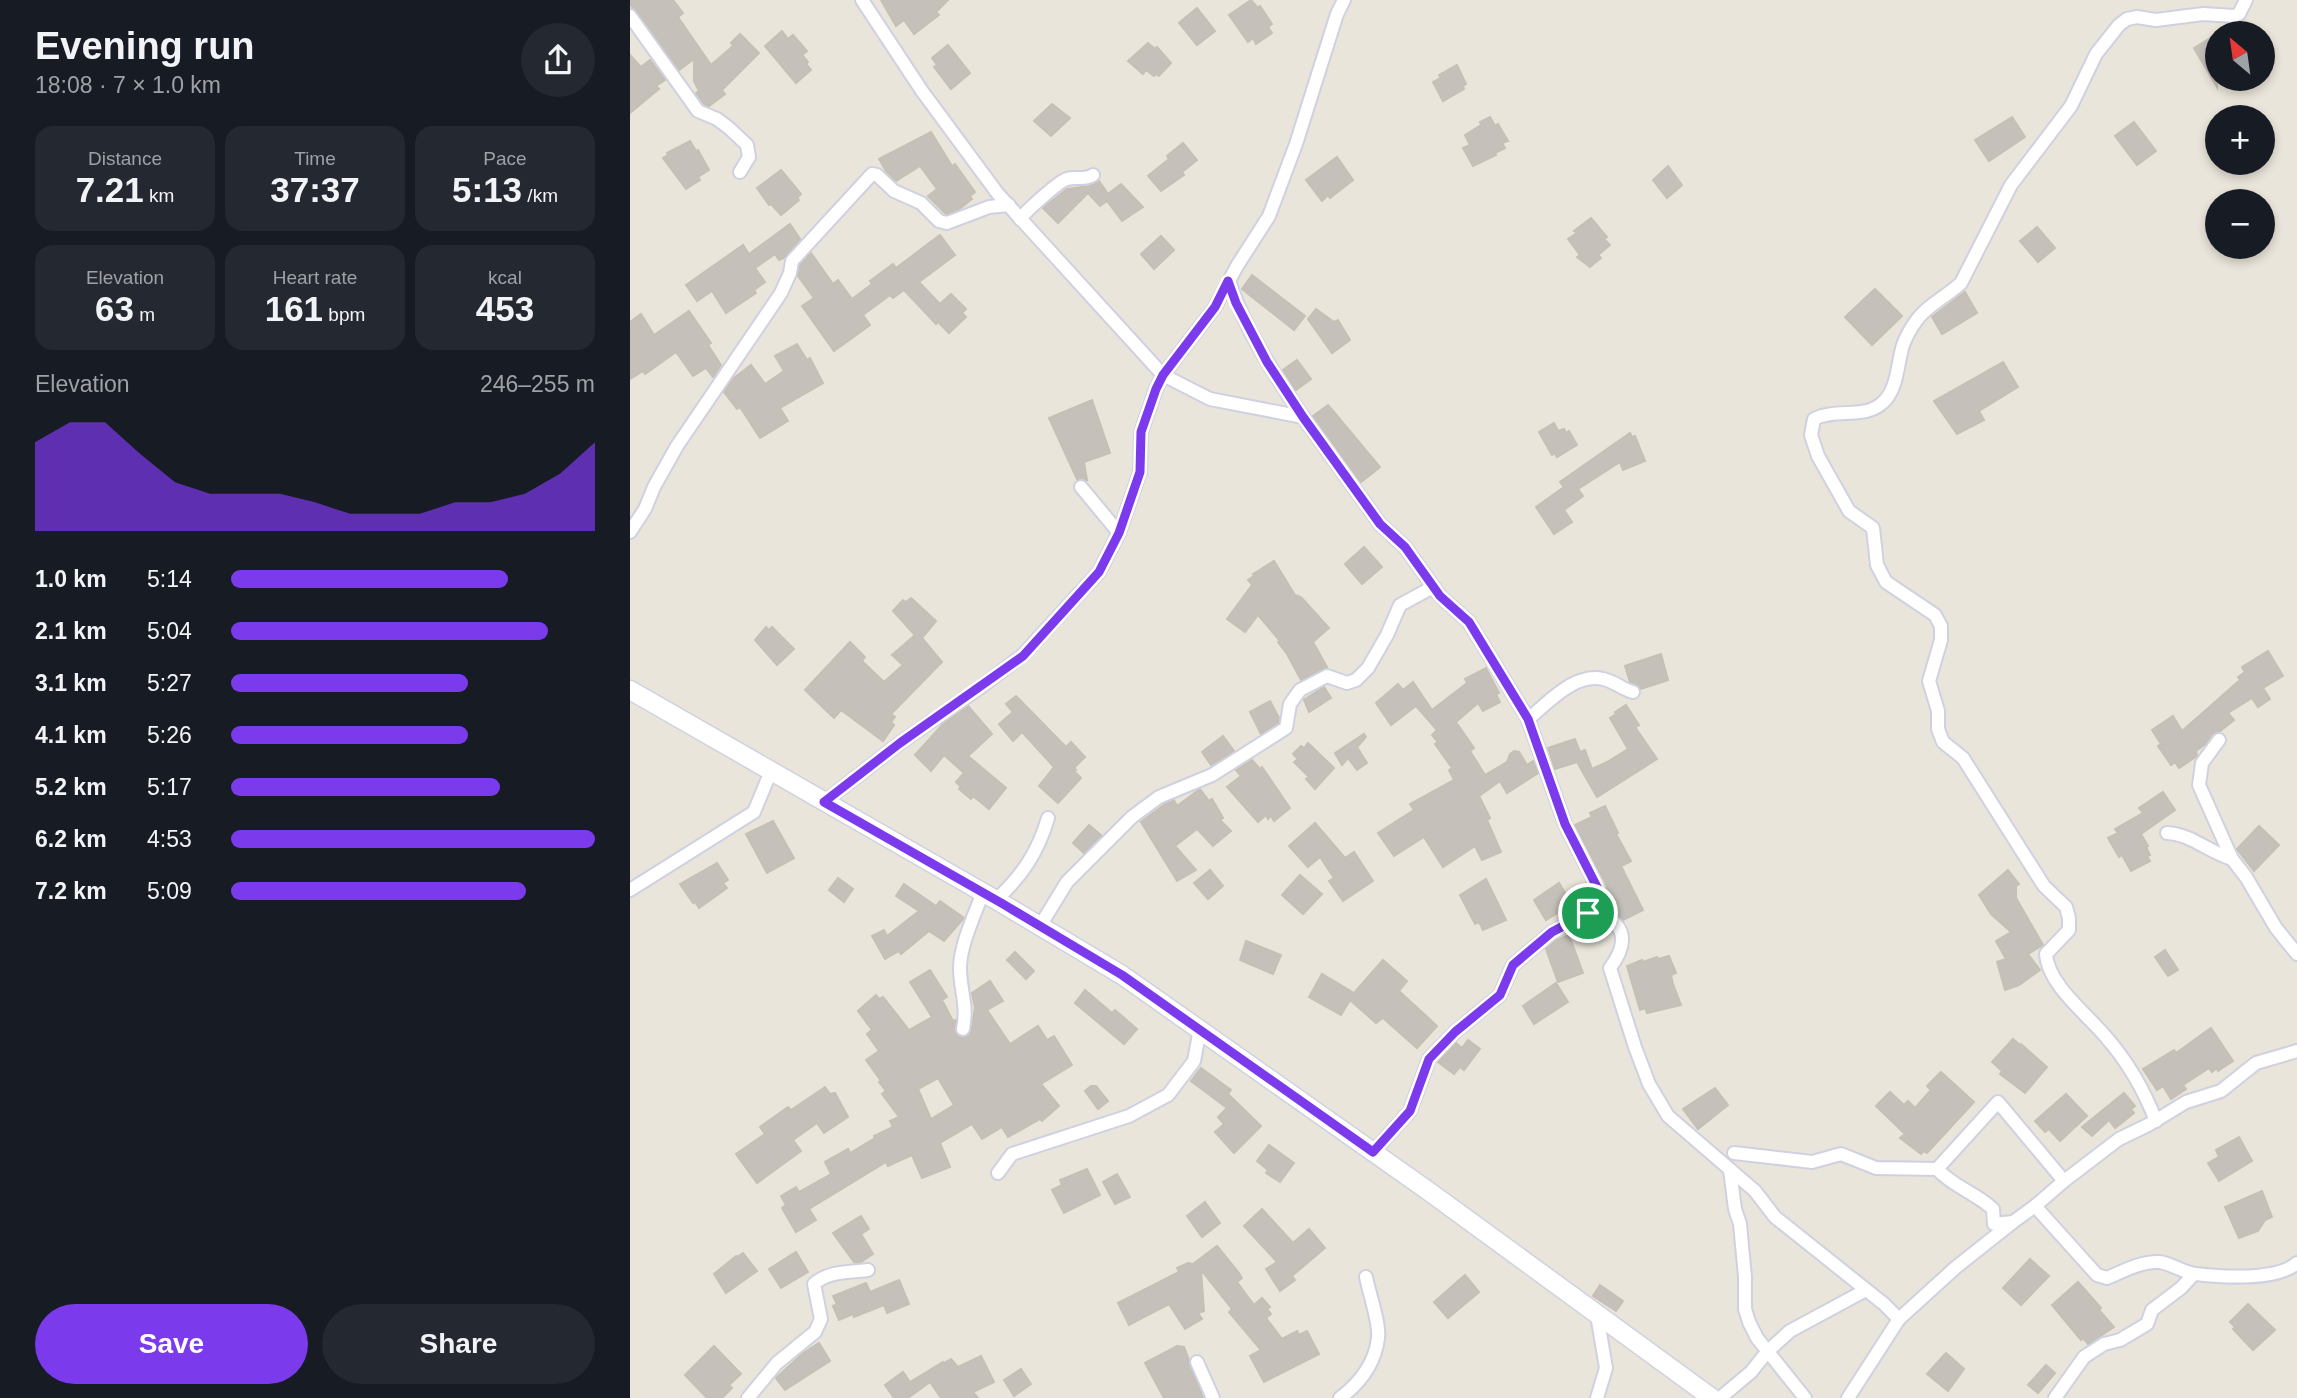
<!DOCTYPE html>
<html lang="en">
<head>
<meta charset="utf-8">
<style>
  :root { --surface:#171b24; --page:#242831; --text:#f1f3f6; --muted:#9ea1a6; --accent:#7c3aed }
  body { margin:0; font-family:Helvetica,sans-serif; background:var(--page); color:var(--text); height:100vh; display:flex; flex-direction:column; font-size:26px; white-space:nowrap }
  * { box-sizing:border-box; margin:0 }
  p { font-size:23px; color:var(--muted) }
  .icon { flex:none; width:38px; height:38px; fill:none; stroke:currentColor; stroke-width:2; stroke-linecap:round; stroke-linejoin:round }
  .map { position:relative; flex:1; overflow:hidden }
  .sheet { display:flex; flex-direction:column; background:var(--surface); width:630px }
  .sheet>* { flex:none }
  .needle { width:46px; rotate:331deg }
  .fabs { position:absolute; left:1575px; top:21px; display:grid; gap:14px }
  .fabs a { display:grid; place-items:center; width:70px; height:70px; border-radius:50%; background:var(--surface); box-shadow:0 4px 10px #0003; font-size:35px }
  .pin { position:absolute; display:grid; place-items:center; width:60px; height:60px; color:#fff; margin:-30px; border:4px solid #fff; border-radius:50%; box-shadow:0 2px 7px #0007 }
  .round { display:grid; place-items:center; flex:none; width:74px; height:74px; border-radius:37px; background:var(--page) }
  .overview { display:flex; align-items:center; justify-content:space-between; height:119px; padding:0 35px }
  h1 { font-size:38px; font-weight:800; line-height:52px }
  .metrics { display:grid; grid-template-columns:repeat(3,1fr); gap:10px; height:119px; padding:7px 35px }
  .metrics div { display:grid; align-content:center; border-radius:18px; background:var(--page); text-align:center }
  .metrics b { font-size:35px; font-weight:800 }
  .metrics small { font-size:19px; font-weight:400 }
  .metrics p { font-size:19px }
  .chart { height:196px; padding:14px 35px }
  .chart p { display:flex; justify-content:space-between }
  .chart svg { width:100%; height:126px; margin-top:7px; fill:var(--accent); opacity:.7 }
  .button { display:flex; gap:14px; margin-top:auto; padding:14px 35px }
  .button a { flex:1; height:80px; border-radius:42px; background:var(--accent); color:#fff; font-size:28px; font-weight:800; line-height:80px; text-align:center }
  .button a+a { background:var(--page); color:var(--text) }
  ul { padding:0 35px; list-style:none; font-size:23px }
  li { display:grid; grid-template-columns:112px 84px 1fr; align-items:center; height:52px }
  li i { height:18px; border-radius:9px; background:var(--accent) }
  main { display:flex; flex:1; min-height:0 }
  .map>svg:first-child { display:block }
  .building { fill:#c5c1ba; stroke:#c5c0b4; stroke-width:2; fill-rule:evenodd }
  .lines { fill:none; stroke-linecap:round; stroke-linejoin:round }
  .minor-casing { stroke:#d0d1e0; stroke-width:16 }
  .secondary-casing { stroke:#d0d1e0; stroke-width:21 }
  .minor { stroke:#fff; stroke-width:12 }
  .secondary { stroke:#fff; stroke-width:18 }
  .route-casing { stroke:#fff; stroke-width:14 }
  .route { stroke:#7c3aed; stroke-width:9 }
</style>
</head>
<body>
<main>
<section class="sheet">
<div class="overview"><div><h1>Evening run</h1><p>18:08 · 7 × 1.0 km</p></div><a class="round"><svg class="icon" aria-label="share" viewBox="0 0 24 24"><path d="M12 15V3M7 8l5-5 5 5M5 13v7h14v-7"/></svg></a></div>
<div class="metrics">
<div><p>Distance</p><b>7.21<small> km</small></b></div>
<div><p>Time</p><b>37:37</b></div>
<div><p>Pace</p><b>5:13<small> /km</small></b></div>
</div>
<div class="metrics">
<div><p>Elevation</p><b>63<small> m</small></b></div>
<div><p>Heart rate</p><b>161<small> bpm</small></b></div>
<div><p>kcal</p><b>453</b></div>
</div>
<div class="chart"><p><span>Elevation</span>246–255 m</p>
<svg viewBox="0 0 160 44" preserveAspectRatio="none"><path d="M0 44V13L10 6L20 6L30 17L40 27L50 31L60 31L70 31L80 34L90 38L100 38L110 38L120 34L130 34L140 31L150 24L160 13V44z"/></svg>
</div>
<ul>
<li><b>1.0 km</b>5:14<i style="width:76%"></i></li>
<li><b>2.1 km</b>5:04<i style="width:87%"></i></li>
<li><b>3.1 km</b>5:27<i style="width:65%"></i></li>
<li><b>4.1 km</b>5:26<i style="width:65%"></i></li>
<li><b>5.2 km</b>5:17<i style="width:74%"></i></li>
<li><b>6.2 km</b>4:53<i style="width:100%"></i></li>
<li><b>7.2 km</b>5:09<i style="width:81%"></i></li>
</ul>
<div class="button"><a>Save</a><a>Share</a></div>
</section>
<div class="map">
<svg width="1667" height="1398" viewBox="0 0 1667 1398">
  <rect width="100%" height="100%" fill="#eae5da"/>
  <g class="building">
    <path d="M0 0H43L53 13 48 17 81 65 103 46 101 43 110 34 129 53 92 90 95 94 79 106 74 104 66 93 69 91 64 81V59L49 70 0 4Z"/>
    <path d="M251 0H318L306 12 309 15 284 34 274 20 266 26Z"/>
    <path d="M621 0 628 8 630 6 642 24 638 27 642 33 626 44 623 38 618 42 599 15Z"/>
    <path d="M567 8 585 31 567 45 549 23Z"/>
    <path d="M152 31 158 39 163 35 177 51 172 55 178 62 176 64 181 70 166 83 135 46Z"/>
    <path d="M1587 34V87L1564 48Z"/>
    <path d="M518 43 525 49 527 47 541 63 529 76 526 74 524 76 516 70 513 74 498 61Z"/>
    <path d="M318 45 340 73 321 89 304 67 307 65 302 58Z"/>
    <path d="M0 55 11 67 20 60 35 80 26 86 29 89 0 113Z"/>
    <path d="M827 65 836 84 833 86 834 89 813 101 803 82 811 78 809 75Z"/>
    <path d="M422 104 440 118 421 136 404 121Z"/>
    <path d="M860 117 865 126 868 124 878 141 872 143 875 148 865 153 866 155 843 166 833 148 840 145 835 135 851 125 850 122Z"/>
    <path d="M1382 117 1395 137 1359 161 1345 140Z"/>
    <path d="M1504 122 1526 151 1507 165 1485 136Z"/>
    <path d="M301 132 322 166 325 164 345 192 340 196 342 199 328 210 316 214 298 196 307 189 290 166 266 181 256 171 249 159Z"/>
    <path d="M60 141 66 151 68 150 79 170 68 177 70 180 56 189 33 158 38 155 37 153Z"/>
    <path d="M553 143 567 160 552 172 554 175 531 191 518 176 539 159 537 156Z"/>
    <path d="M707 157 723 180 700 198 698 195 692 201 676 180Z"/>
    <path d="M1038 166 1052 185 1037 198 1023 180Z"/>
    <path d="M151 170 171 194 167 198 169 200 151 215 141 204 139 205 127 188Z"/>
    <path d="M469 181 478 194 491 184 513 207 492 221 477 201 470 206 458 193 428 223 413 208 437 189 459 186Z"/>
    <path d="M961 218 977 237 974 239 980 245 968 255 971 258 960 267 947 257 950 255 938 239 947 233 944 231Z"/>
    <path d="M160 224 170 239 154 258 149 260 145 254 125 268 135 282 124 290 126 293 96 313 82 291 67 301 56 285 113 245 119 254Z"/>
    <path d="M1407 227 1425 248 1408 262 1390 241Z"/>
    <path d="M310 235 325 255 289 282 310 304 321 294 336 309 332 313 336 317 319 333 308 322 306 324 274 290 263 298 260 295 233 315 240 325 204 351 172 306 184 298 168 276 170 265 181 253 203 284 208 280 222 299 242 284 240 281 263 264 266 268Z"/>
    <path d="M531 236 544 250 524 269 511 254Z"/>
    <path d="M622 275 675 316 664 330 612 289Z"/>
    <path d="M1245 289 1272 316 1242 345 1215 317Z"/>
    <path d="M1335 292 1347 313 1312 334 1302 317Z"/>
    <path d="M686 309 704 322 708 320 720 340 702 353 678 319Z"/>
    <path d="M59 311 81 343 78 345 91 365 83 377 76 368 63 376 46 352 15 374 13 371 0 379V322L11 314 24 335Z"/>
    <path d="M167 344 177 360 180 358 193 383 150 408 158 421 130 438 110 407 107 409 94 392 104 378 121 365 135 384 154 371 145 356Z"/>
    <path d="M667 360 681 379 666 390 653 370Z"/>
    <path d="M1373 362 1388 387 1349 411 1354 420 1327 434 1304 401Z"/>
    <path d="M462 400 480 453 454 462 457 480 447 479 419 418Z"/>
    <path d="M698 405 750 467 731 482 683 416Z"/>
    <path d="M924 423 928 431 934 429 936 433 939 431 947 445 927 457 925 453 922 455 909 432Z"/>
    <path d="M1000 433 1002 437 1005 436 1015 461 993 470 990 462 948 489 953 496 934 510 942 522 924 534 906 507 934 487 930 482Z"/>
    <path d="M734 547 752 567 732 584 715 564Z"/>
    <path d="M644 561 665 595 671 597 699 628 683 642 697 667 671 680 657 654 648 642 650 641 628 615 615 632 597 619 622 585 618 580 624 576 623 574Z"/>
    <path d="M281 598 306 621 292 638 312 662 261 714 265 717 261 722 264 725 253 741 211 710 204 718 175 690 220 642 235 657 232 661 254 682 273 665 262 655 285 635 263 611 273 600 276 602Z"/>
    <path d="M136 627 139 630 142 627 164 649 147 665 125 640Z"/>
    <path d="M1638 651 1653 676 1633 688 1640 699 1628 707 1622 698 1598 713 1604 720 1590 731 1582 734 1575 744 1566 751 1567 756 1549 768 1545 762 1541 765 1528 746 1531 744 1522 730 1543 716 1552 731 1610 680 1608 677 1615 672 1612 667Z"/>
    <path d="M1031 654 1038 680 1011 689 1000 682 995 666Z"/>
    <path d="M856 668 869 693 866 694 870 702 853 711 848 703 826 722 844 748 840 751 855 775 877 762 880 754 884 751 889 752 897 765 903 761 908 773 877 793 870 781 849 796 860 818 857 820 871 852 852 860 845 846 813 867 794 837 764 856 748 833 784 810 780 804 824 780 819 770 822 768 805 744 808 742 802 735 807 730 786 706 761 725 746 703 768 684 773 690 783 682 802 710 837 683 835 679Z"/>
    <path d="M694 687 701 698 679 712 674 700Z"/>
    <path d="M386 696 436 747 441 742 455 757 444 768 446 770 444 771 451 778 428 803 409 786 424 767 392 732 383 741 369 724 383 712 376 704Z"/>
    <path d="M640 701 649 718 648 723 631 734 620 712Z"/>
    <path d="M996 705 1009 725 1005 727 1027 759 967 797 947 762 925 769 918 748 945 739 950 752 955 750 962 769 977 762 998 749 980 718 986 714 985 712Z"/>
    <path d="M338 706 362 734 338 756 376 788 359 809 343 796 341 799 329 789 331 787 326 782 334 773 314 755 301 771 285 755 313 724Z"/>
    <path d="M734 734 736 737 727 747 737 763 727 770 718 758 712 765 705 753Z"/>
    <path d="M593 736 604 751 581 765 572 752Z"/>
    <path d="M678 743 704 768 685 789 676 779 679 777 664 762 668 759 663 754 671 746 674 748Z"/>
    <path d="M622 760 630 769 632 767 660 808 644 821 641 816 638 819 636 815 628 822 597 787 611 776 606 770Z"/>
    <path d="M570 789 579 801 582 799 593 818 590 820 601 831 583 846 567 829 545 846 566 870 547 881 511 822 535 804 544 800 547 806Z"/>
    <path d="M1533 792 1545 810 1511 834 1518 846 1516 847 1520 855 1517 856 1520 861 1501 871 1492 855 1489 857 1478 838 1488 833 1485 829 1513 813 1509 808Z"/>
    <path d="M975 806 988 833 986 834 1001 861 991 866 1013 910 993 920 988 915 976 892 978 891 977 886 945 825 962 817 960 813Z"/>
    <path d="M143 821 164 858 137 873 116 834Z"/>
    <path d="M685 823 715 858 724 852 743 881 713 901 699 881 704 878 690 857 678 867 659 846Z"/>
    <path d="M459 825 471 835 454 853 443 843Z"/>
    <path d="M1629 826 1649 845 1624 871 1607 849Z"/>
    <path d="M87 863 98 880 93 883 97 888 69 908 65 902 63 903 50 884Z"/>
    <path d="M580 870 593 886 578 899 564 883Z"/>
    <path d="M1378 870 1389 884 1386 886V898L1413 945 1398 954 1410 970 1389 985 1375 990 1367 962 1376 959 1366 941 1381 932 1361 914 1349 895Z"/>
    <path d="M670 875 692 894 673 914 652 895Z"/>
    <path d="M208 878 223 889 214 902 199 890Z"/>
    <path d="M856 879 876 920 853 930 849 922 845 924 830 895Z"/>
    <path d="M929 883 942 904 916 920 904 900Z"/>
    <path d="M274 884 306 906 310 901 334 918 314 941 299 931 271 954 269 951 255 959 242 936 254 930 257 936 289 911 266 896Z"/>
    <path d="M939 935 953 973 928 982 916 949 926 940Z"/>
    <path d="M616 941 651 955 643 974 610 960Z"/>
    <path d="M1535 950 1548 970 1538 976 1525 957Z"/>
    <path d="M385 952 404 971 396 979 377 960Z"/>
    <path d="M1039 956 1046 973 1041 975 1043 984 1051 1005 1017 1013 1015 1008 1010 1010 997 966 1012 960 1013 962 1027 957 1028 959Z"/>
    <path d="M753 960 777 981 769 991 807 1026 787 1048 753 1018 746 1023 720 1000 711 1015 679 997 692 974 724 993Z"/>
    <path d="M300 970 317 997 312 1000 323 1021 326 1020 325 1032 328 1036 337 1037 341 1031 345 1008 342 993 360 981 373 1001 357 1010 380 1044 408 1026 417 1040 424 1036 442 1065 411 1084 429 1106 412 1121 410 1119 378 1137 372 1127 352 1139 342 1124 310 1143 320 1167 292 1178 282 1155 258 1166 256 1162 179 1209 186 1220 166 1232 152 1208 156 1205 151 1196 166 1187 169 1192 201 1174 195 1162 218 1149 220 1153 245 1138 244 1136 263 1127 260 1121 269 1117 252 1094 256 1091 249 1082 251 1081 236 1060 249 1051 237 1034 242 1030 228 1011 246 995 249 999 253 997 279 1030 302 1017 280 982ZM308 1078 324 1105 301 1119 288 1089Z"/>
    <path d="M926 983 938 1002 904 1024 893 1006Z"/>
    <path d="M455 990 482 1013 485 1010 507 1029 494 1044 445 1003Z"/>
    <path d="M1581 1028 1603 1061 1588 1071 1587 1068 1582 1072 1579 1068 1553 1085 1556 1089 1541 1099 1533 1086 1527 1090 1513 1069 1544 1050 1546 1053Z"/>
    <path d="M1383 1039 1390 1045 1391 1044 1417 1067 1395 1093 1370 1074 1372 1071 1362 1062Z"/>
    <path d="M838 1040 850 1049 834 1070 830 1067 824 1074 808 1062 826 1043 832 1048Z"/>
    <path d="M571 1068 601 1090 598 1094 631 1126 604 1153 585 1132 594 1124 588 1117 597 1108 561 1081Z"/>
    <path d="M1311 1072 1344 1102 1297 1153 1294 1151 1291 1154 1270 1138 1275 1134 1246 1106 1260 1092 1274 1105 1278 1101 1285 1108 1301 1090 1297 1086Z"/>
    <path d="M461 1086H466L478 1101 468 1109 455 1091Z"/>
    <path d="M195 1087 200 1094 205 1093 218 1117 194 1133 187 1123 163 1140 171 1151 127 1183 106 1154 135 1134 130 1127 158 1107 161 1110Z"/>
    <path d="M1085 1088 1098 1105 1068 1129 1053 1109Z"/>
    <path d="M1494 1093 1505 1106 1501 1109 1504 1113 1485 1128 1479 1120 1462 1136 1452 1127Z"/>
    <path d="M1436 1094 1457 1116 1430 1141 1419 1129 1415 1132 1405 1121Z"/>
    <path d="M1609 1137 1622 1161 1589 1181 1578 1163 1589 1157 1586 1150Z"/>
    <path d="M639 1145 664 1163 650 1182 636 1173 638 1170 627 1161Z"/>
    <path d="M457 1169 470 1195 434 1213 422 1190 432 1185 430 1180Z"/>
    <path d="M487 1174 500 1197 485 1204 473 1182Z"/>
    <path d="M1632 1191 1642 1217 1635 1220 1628 1231 1609 1238 1595 1207Z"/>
    <path d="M575 1202 590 1223 572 1237 557 1216Z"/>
    <path d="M632 1209 663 1243 679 1229 695 1248 662 1276 665 1280 650 1291 636 1269 647 1262 614 1226Z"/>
    <path d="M231 1216 239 1229 231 1234 243 1254 231 1262H224L203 1233Z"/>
    <path d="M587 1246 609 1273 612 1278 607 1282 624 1305 632 1298 640 1307 637 1309 641 1314 636 1318 652 1339 667 1331 669 1335 677 1331 689 1354 634 1382 620 1356 631 1350 599 1312 602 1309 571 1270 574 1311 568 1313 572 1319 555 1329 539 1304 499 1325 488 1303 549 1272 547 1268 558 1263 563 1264Z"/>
    <path d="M166 1252 178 1272 151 1288 139 1269Z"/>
    <path d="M113 1253 127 1271 96 1293 84 1274 106 1256 107 1257Z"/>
    <path d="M1400 1259 1419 1276 1391 1305 1373 1288Z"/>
    <path d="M835 1275 849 1292 818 1318 804 1302Z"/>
    <path d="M269 1280 279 1304 257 1313 254 1305 224 1317 223 1314 209 1320 203 1306 207 1304 203 1296 236 1283 240 1292Z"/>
    <path d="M1448 1282 1471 1308 1469 1310 1484 1327 1458 1344 1453 1338 1451 1340 1422 1305Z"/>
    <path d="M970 1285 993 1301 986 1311 963 1296Z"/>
    <path d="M1618 1304 1645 1330 1623 1350 1603 1329 1605 1327 1600 1322Z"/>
    <path d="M189 1343 200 1361 155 1390 146 1378 172 1354Z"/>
    <path d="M84 1346 111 1374 99 1385 102 1388 92 1398H77L55 1375Z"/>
    <path d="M547 1346 554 1347 573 1398H534L515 1363Z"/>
    <path d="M1316 1353 1334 1369 1318 1391 1297 1374Z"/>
    <path d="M351 1356 364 1382 343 1392 348 1398H311L300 1382 278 1398H264L255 1385 273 1372 280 1382 313 1362 314 1363 321 1359 328 1367Z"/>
    <path d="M1416 1365 1425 1373 1408 1393 1398 1385Z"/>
    <path d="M391 1369 401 1384 384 1396 374 1380Z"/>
  </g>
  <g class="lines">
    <defs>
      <g id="minor">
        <path d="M232 0 292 91 368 194 533 375 580 399 673 417 750 524 775 547 810 596 839 622 898 719 935 824 968 889 958 913 922 932 883 965 870 995 825 1032 799 1059 780 1111 743 1152"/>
        <path d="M0 16 68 111 87 119 99 128 117 145 119 157 110 172"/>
        <path d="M390 219C396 211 429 181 437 179 446 176 454 181 463 175"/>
        <path d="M599 281C615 330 644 374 673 417"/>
        <path d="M451 487 489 533"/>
        <path d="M0 532 15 509 24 487 47 446 151 293 160 273 162 261 242 174 247 175 264 191 291 203 309 221 317 223 359 207 379 205"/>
        <path d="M898 719C918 703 945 672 973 679 984 681 992 689 1003 692"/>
        <path d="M1589 740 1572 763 1569 785 1602 859 1616 877 1646 928 1667 954"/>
        <path d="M194 802 270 743 348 689 393 655 469 572 489 533 510 472 511 432 526 389 533 375 585 307 607 266 639 216 666 144 707 14 714 0"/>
        <path d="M1537 833C1561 834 1578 852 1602 859"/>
        <path d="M0 890 124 812 141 771"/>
        <path d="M366 900C392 876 408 852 418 818"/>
        <path d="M958 913C995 918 1001 940 980 968L1005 1047 1019 1084 1038 1116 1125 1191 1145 1217 1254 1304 1269 1319 1325 1268 1383 1222"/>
        <path d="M410 926 437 882 502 817 529 797 582 775 656 728 660 704 670 690 697 676 717 683 726 680 738 668 757 635 770 605 803 587"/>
        <path d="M333 1029C338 1005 330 990 330 968 330 945 345 914 353 892"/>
        <path d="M1526 1121C1514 1090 1497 1061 1476 1037 1457 1014 1418 985 1416 954L1439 930V918L1436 907 1414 886 1333 758 1313 742 1308 729V711L1299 681 1311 640V626L1305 615 1256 582 1247 565 1243 528 1219 511 1188 456 1181 435 1184 419C1205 408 1233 419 1251 404 1268 391 1267 364 1273 345 1276 337 1281 328 1286 321 1297 305 1316 297 1331 283L1381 185 1441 106 1466 54 1489 25 1497 19 1507 17 1526 20 1573 14 1604 16 1609 14 1616 0"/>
        <path d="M1104 1153 1182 1162 1211 1154 1246 1168 1307 1169C1322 1186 1346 1193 1363 1209L1364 1224 1383 1222 1405 1206 1467 1275 1477 1278C1492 1272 1511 1261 1529 1262 1541 1263 1553 1273 1566 1274 1592 1277 1647 1281 1667 1263"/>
        <path d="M1307 1169 1368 1102 1434 1181 1489 1139 1520 1124 1556 1102 1591 1091 1626 1063 1667 1051"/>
        <path d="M1100 1170 1105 1209 1110 1224 1115 1277V1309L1119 1322 1127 1338 1175 1398"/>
        <path d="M368 1173 382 1154 499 1116 538 1095 564 1061 570 1029"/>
        <path d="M1405 1206 1434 1181"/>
        <path d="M567 1362 583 1398"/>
        <path d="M118 1398 147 1363 185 1332 191 1319 184 1284C198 1271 220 1272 238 1270"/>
        <path d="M710 1398C730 1383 745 1364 748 1338 750 1323 739 1293 736 1277"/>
        <path d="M967 1398 976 1368 967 1315"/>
        <path d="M1090 1398 1121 1372 1137 1352 1160 1331 1236 1290"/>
        <path d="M1218 1398 1269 1319"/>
        <path d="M1425 1398 1454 1357 1474 1344 1490 1340 1517 1324 1522 1310 1551 1288 1564 1274"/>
      </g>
      <path id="secondary" d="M0 690 373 904 492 975 797 1190 1082 1398"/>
    </defs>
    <use href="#minor" class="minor-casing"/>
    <use href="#secondary" class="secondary-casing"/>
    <use href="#minor" class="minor"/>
    <use href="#secondary" class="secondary"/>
  </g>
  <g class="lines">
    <defs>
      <path id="route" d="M598 281 606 303 637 362 673 417 750 524 775 547 810 596 839 622 898 719 935 824 968 889 958 913 922 932 883 965 870 995 825 1032 799 1059 780 1111 743 1152 492 975 373 904 194 802 270 743 393 656 469 572 489 533 510 472 511 432 526 389 533 375 585 307Z"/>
    </defs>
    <use href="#route" class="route-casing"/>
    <use href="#route" class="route"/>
  </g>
</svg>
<div class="fabs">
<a><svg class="needle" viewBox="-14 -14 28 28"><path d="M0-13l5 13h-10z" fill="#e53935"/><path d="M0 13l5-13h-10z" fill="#9ea1a6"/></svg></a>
<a>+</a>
<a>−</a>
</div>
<div class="pin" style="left:958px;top:913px;background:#1e9e55"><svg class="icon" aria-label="arrive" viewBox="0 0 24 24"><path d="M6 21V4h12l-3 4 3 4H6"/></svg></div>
</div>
</main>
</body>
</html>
